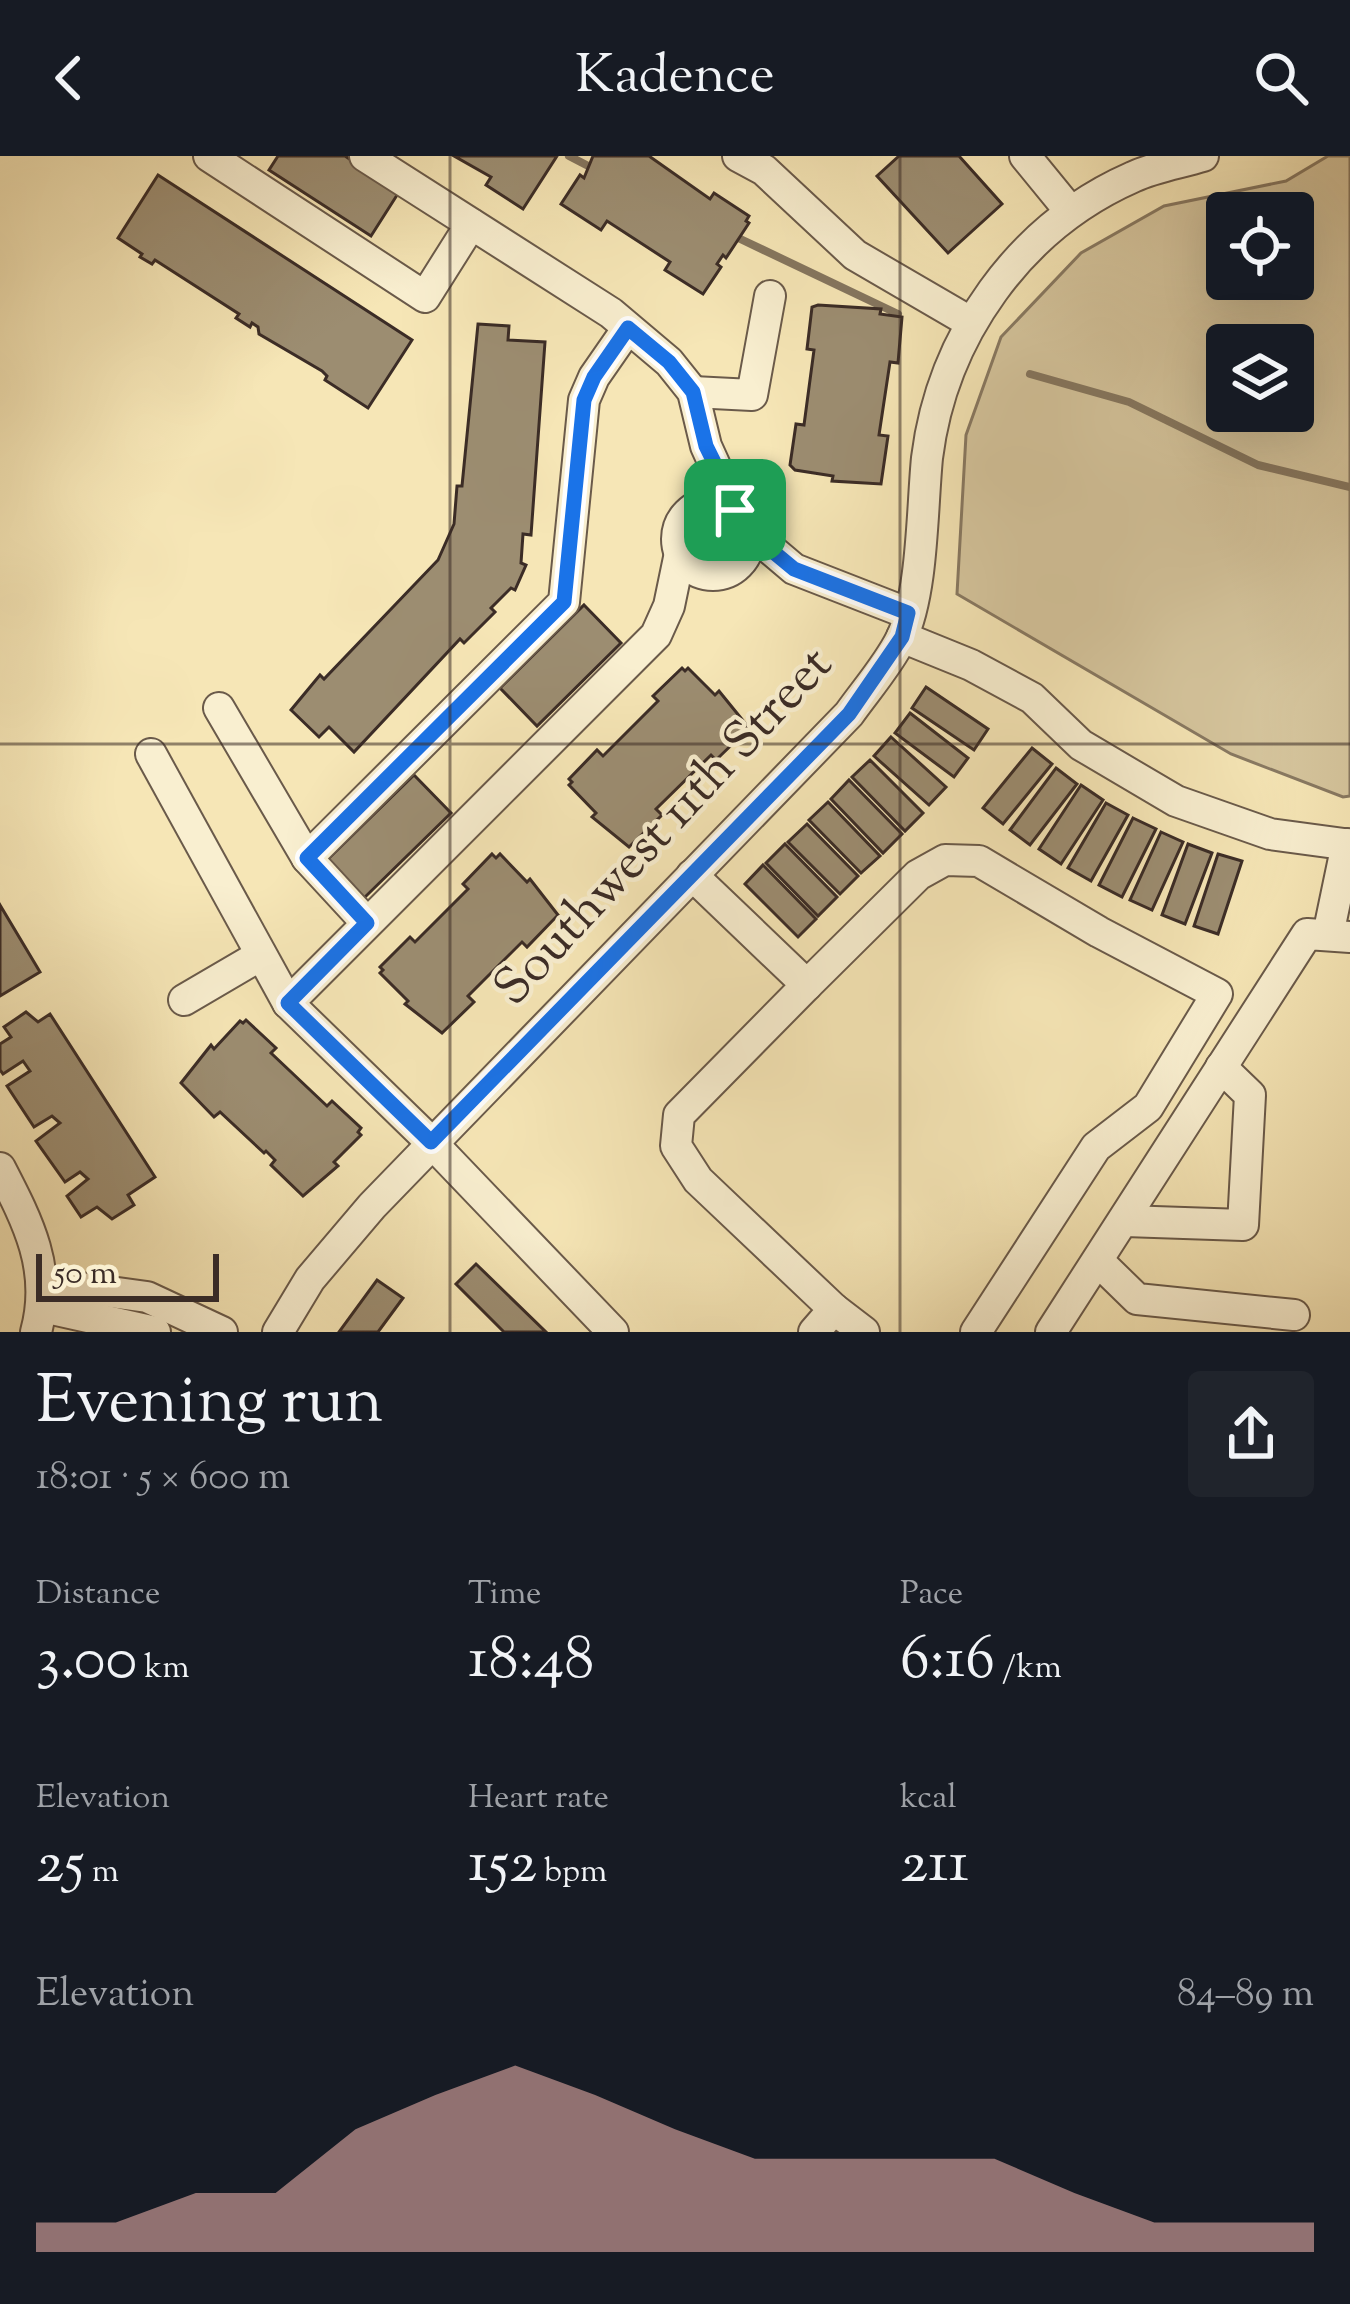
<!DOCTYPE html>
<html lang="en">
<head>
<meta charset="utf-8">
<style>
  :root { --surface:#171b24; --page:#20242c; --text:#f1f3f6; --muted:#9ea1a6; --accent:#c59692 }
  body { margin:0; font-family:"Sorts Mill Goudy",serif; background:var(--page); color:var(--text); height:100vh; display:flex; flex-direction:column; font-size:45px; white-space:nowrap }
  * { box-sizing:border-box; margin:0 }
  p { font-size:39px; color:var(--muted) }
  .icon { flex:none; width:66px; height:66px; fill:none; stroke:currentColor; stroke-width:2; stroke-linecap:round; stroke-linejoin:round }
  .map { position:relative; height:1176px; overflow:hidden }
  .panel { display:flex; flex-direction:column; background:var(--surface); flex:1 }
  .panel>* { flex:none }
  .fabs { position:absolute; left:1206px; top:36px; display:grid; gap:24px }
  .fabs a { display:grid; place-items:center; width:108px; height:108px; border-radius:12px; background:var(--surface); box-shadow:0 12px 48px #0002; font-size:60px }
  .scale { position:absolute; left:36px; bottom:30px; width:183px; box-sizing:border-box; padding-left:12px; border:6px solid #3b2c26; border-top:0; font-size:33px; line-height:42px; white-space:nowrap; color:#3b2c26; -webkit-text-stroke:9px #f9efd0; paint-order:stroke }
  .pin { position:absolute; display:grid; place-items:center; width:102px; height:102px; color:#fff; margin:-51px; border-radius:24px; box-shadow:0 6px 18px #0006 }
  .round { display:grid; place-items:center; flex:none; width:126px; height:126px; border-radius:12px; background:var(--page) }
  .overview { display:flex; align-items:center; justify-content:space-between; height:204px; padding:0 36px }
  h1 { font-size:66px; font-weight:600; line-height:90px }
  .metrics { display:grid; grid-template-columns:repeat(3,1fr); gap:18px; height:204px; padding:12px 36px }
  .metrics div { display:grid; align-content:center }
  .metrics b { font-size:60px; font-weight:600 }
  .metrics small { font-size:33px; font-weight:400 }
  .metrics p { font-size:33px }
  .chart { height:336px; padding:24px 36px }
  .chart p { display:flex; justify-content:space-between }
  .chart svg { width:100%; height:216px; margin-top:12px; fill:var(--accent); opacity:.7 }
  header { display:flex; justify-content:space-between; align-items:center; height:156px; padding:0 36px; background:var(--surface); font-size:54px; font-weight:600 }
  .map>svg:first-child { display:block }
  .green { fill:#d6c69e; stroke:#887962; stroke-width:3; fill-rule:evenodd }
  .lines { fill:none; stroke-linecap:round; stroke-linejoin:round }
  .stream { stroke:#85765f; stroke-width:8 }
  .building { fill:#9c8d71; stroke:#3b2c26; stroke-width:3 }
  .minor-casing { stroke:#6a5a4a; stroke-width:34 }
  .minor { stroke:#f9efd0; stroke-width:30 }
  .route-casing { stroke:#fff; stroke-width:24 }
  .route { stroke:#1a73e8; stroke-width:15 }
  .grid { fill:none; stroke:#3b2c26; stroke-width:3; stroke-opacity:0.55 }
  .labels { text-anchor:middle; dominant-baseline:central; stroke-width:9; stroke-linejoin:round; paint-order:stroke }
  .street-label { font-size:51px; fill:#3b2c26; stroke:#f9efd0 }
</style>
</head>
<body>
<header><svg class="icon" aria-label="back" viewBox="0 0 24 24"><path d="M15 5l-7 7 7 7"/></svg>Kadence<svg class="icon" aria-label="search" viewBox="0 0 24 24"><circle cx="10" cy="10" r="6"/><path d="M15 15l6 6"/></svg></header>
<div class="map">
<svg width="1350" height="1176" viewBox="0 0 1350 1176">
  <rect width="100%" height="100%" fill="#f6e6b6"/>
  <filter id="stains"><feTurbulence type="fractalNoise" baseFrequency=".00167" numOctaves="4"/><feColorMatrix values="0 0 0 0 .2 0 0 0 0 .09 0 0 0 0 .02 0 0 0 .5 -.17"/></filter>
  <radialGradient id="worn" r=".72"><stop offset=".6" stop-color="#630" stop-opacity="0"/><stop offset="1" stop-color="#630" stop-opacity=".3"/></radialGradient>
  <path class="green" d="M1328 0H1350V640L1343 641 1231 598 957 438 966 279 1001 181 1081 97 1164 50 1286 25ZM1227 57H1293V123H1227ZM1227 189H1293V255H1227Z"/>
  <g class="lines">
    <g class="stream">
      <path d="M569 0 594 13"/>
      <path d="M732 79 898 158"/>
      <path d="M1030 218 1129 246 1258 309 1350 331"/>
    </g>
  </g>
  <g class="building">
    <path d="M278 0H345L399 36 371 80 269 14Z"/>
    <path d="M454 0H557L523 53 486 29 491 21Z"/>
    <path d="M593 0H649L710 43 714 37 749 60 746 65 749 67 726 102 723 99 717 108 721 111 703 138 665 114 670 106 607 65 601 74 561 48 580 19 584 22Z"/>
    <path d="M899 0H959L1002 48 948 97 877 20Z"/>
    <path d="M158 19 412 184 368 252 325 224 327 220 322 215 259 178 258 171 252 167 250 171 236 162 239 158 155 104 152 108 140 101 142 98 118 82Z"/>
    <path d="M818 149 881 153 880 158 902 161 898 207 890 206 879 279 888 280 881 328 832 325 833 320 795 314 790 309 796 268 804 269 814 194 807 193 812 151Z"/>
    <path d="M478 168 509 170 508 184 545 186 531 379 523 378 521 407 526 409 515 434 511 432 491 452 495 456 464 487 460 483 354 596 329 571 319 581 291 554 320 519 324 523 438 404 454 368 457 330H462Z"/>
    <path d="M584 449 621 487 537 570 500 532Z"/>
    <path d="M682 512 685 515 688 512 715 539 719 535 749 572 716 604 711 599 656 653 662 659 629 691 592 661 596 657 569 629 572 626 569 623 597 594 603 600 658 545 653 540Z"/>
    <path d="M926 531 988 573 974 594 912 552Z"/>
    <path d="M910 557 968 602 954 621 895 577Z"/>
    <path d="M891 581 946 631 929 649 874 600Z"/>
    <path d="M1032 592 1052 608 1003 668 983 652Z"/>
    <path d="M870 604 923 657 905 675 852 621Z"/>
    <path d="M1056 612 1077 628 1030 689 1010 674Z"/>
    <path d="M414 619 451 657 364 742 327 704Z"/>
    <path d="M849 624 902 678 883 697 831 643Z"/>
    <path d="M1081 629 1103 644 1061 708 1039 693Z"/>
    <path d="M828 646 880 700 861 717 809 664Z"/>
    <path d="M1106 647 1128 659 1091 725 1068 712Z"/>
    <path d="M1133 662 1156 673 1122 741 1099 729Z"/>
    <path d="M807 668 858 720 840 738 788 686Z"/>
    <path d="M1161 676 1183 686 1152 754 1130 744Z"/>
    <path d="M785 688 837 741 818 760 766 707Z"/>
    <path d="M1188 688 1212 697 1185 768 1162 759Z"/>
    <path d="M492 698 496 702 500 698 527 726 530 723 558 759 527 791 522 786 468 840 474 846 442 877 405 848 408 845 380 817 383 814 380 811 410 781 415 786 468 733 463 728Z"/>
    <path d="M1218 698 1242 705 1218 778 1194 770Z"/>
    <path d="M763 709 816 763 798 781 745 728Z"/>
    <path d="M0 749 40 816 0 840Z"/>
    <path d="M26 856 38 866 50 858 155 1021 128 1039 134 1049 112 1063 97 1051 81 1061 67 1040 88 1023 80 1016 65 1026 36 985 60 967 52 960 34 971 7 930 30 915 23 905 3 918 0 914V888L11 881 4 871Z"/>
    <path d="M246 864 276 892 271 897 327 950 332 945 361 972 358 976 361 979 334 1006 338 1010 303 1040 271 1009 275 1004 266 995 264 997 220 956 214 961 181 927 211 889 214 893 240 865 243 867Z"/>
    <path d="M476 1108 546 1176H504L456 1128Z"/>
    <path d="M377 1124 403 1142 378 1176H339Z"/>
  </g>
  <g class="lines">
    <defs>
      <g id="minor">
        <path d="M209 0 425 141 471 68"/>
        <path d="M365 0 611 157 669 206 693 236 706 290 735 354"/>
        <path d="M738 0 764 14 855 99 970 166"/>
        <path d="M1025 0 1070 55"/>
        <path d="M693 236 752 239 770 140"/>
        <circle cx="713" cy="383" r="36"/>
        <path d="M749 375 794 413 907 457"/>
        <path d="M902 481 971 509 1032 542 1081 589 1176 645 1270 678 1350 689"/>
        <path d="M219 552 307 702 367 767"/>
        <path d="M151 598 288 847"/>
        <path d="M307 702 564 446 584 244 594 221 628 172"/>
        <path d="M692 719 807 829 918 719 945 704 979 705 1099 776 1217 838 1148 951 1096 991 976 1176"/>
        <path d="M1328 779 1347 688"/>
        <path d="M807 829 679 959 676 990 698 1024 834 1153 814 1176"/>
        <path d="M184 844 261 799"/>
        <path d="M0 1012C28 1066 53 1114 36 1176"/>
        <path d="M1125 1065 1243 1069 1250 939 1221 911"/>
        <path d="M1098 1105 1137 1143 1294 1159"/>
        <path d="M44 1127 147 1141 222 1176"/>
        <path d="M43 1151 155 1176"/>
        <path d="M834 1153 864 1176"/>
        <path d="M278 1176 310 1123 372 1050 849 558C866 534 888 509 901 483 923 438 922 353 927 302 942 181 1019 71 1133 21 1154 11 1180 7 1203 0"/>
        <path d="M613 1176 431 986 288 847 656 479 669 450 680 397"/>
        <path d="M1051 1176 1307 778 1350 781"/>
      </g>
    </defs>
    <use href="#minor" class="minor-casing"/>
    <use href="#minor" class="minor"/>
  </g>
  <g class="lines">
    <defs>
      <path id="route" d="M628 172 669 206 693 236 706 290 748 375 794 413 908 457 902 481 849 558 431 986 288 847 367 767 307 702 564 446 584 244 594 221Z"/>
    </defs>
    <use href="#route" class="route-casing"/>
    <use href="#route" class="route"/>
  </g>
  <path class="grid" d="M450 0V1176M900 0V1176M0 588H1350"/>
  <g class="labels">
    <g class="street-label">
      <text transform="translate(665 672) rotate(-47)">Southwest 11th Street</text>
    </g>
  </g>
  <rect width="100%" height="100%" filter="url(#stains)"/>
  <rect width="100%" height="100%" fill="url(#worn)"/>
</svg>
<div class="fabs">
<a><svg class="icon" aria-label="locate" viewBox="0 0 24 24"><circle cx="12" cy="12" r="6"/><path d="M12 2v4M12 18v4M2 12h4M18 12h4"/></svg></a>
<a><svg class="icon" aria-label="layers" viewBox="0 0 24 24"><path d="M12 4l9 5-9 5-9-5zM3 14l9 5 9-5"/></svg></a>
</div>
<div class="scale">50 m</div>
<div class="pin" style="left:735px;top:354px;background:#1e9e55"><svg class="icon" aria-label="arrive" viewBox="0 0 24 24"><path d="M6 21V4h12l-3 4 3 4H6"/></svg></div>
</div>
<section class="panel">
<div class="overview"><div><h1>Evening run</h1><p>18:01 · 5 × 600 m</p></div><a class="round"><svg class="icon" aria-label="share" viewBox="0 0 24 24"><path d="M12 15V3M7 8l5-5 5 5M5 13v7h14v-7"/></svg></a></div>
<div class="metrics">
<div><p>Distance</p><b>3.00<small> km</small></b></div>
<div><p>Time</p><b>18:48</b></div>
<div><p>Pace</p><b>6:16<small> /km</small></b></div>
</div>
<div class="metrics">
<div><p>Elevation</p><b>25<small> m</small></b></div>
<div><p>Heart rate</p><b>152<small> bpm</small></b></div>
<div><p>kcal</p><b>211</b></div>
</div>
<div class="chart"><p><span>Elevation</span>84–89 m</p>
<svg viewBox="0 0 160 44" preserveAspectRatio="none"><path d="M0 44V38L10 38L20 32L30 32L40 19L50 12L60 6L70 12L80 19L90 25L100 25L110 25L120 25L130 32L140 38L150 38L160 38V44z"/></svg>
</div>
</section>
</body>
</html>
